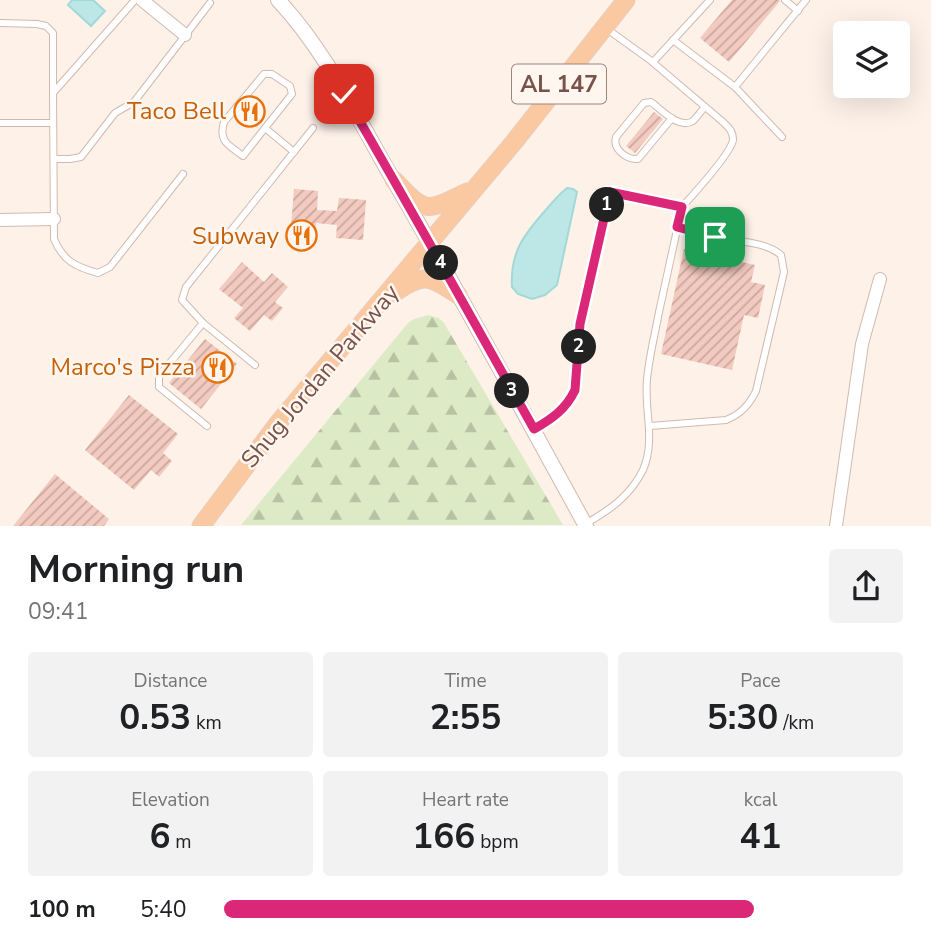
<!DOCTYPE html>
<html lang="en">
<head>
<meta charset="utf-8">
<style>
  :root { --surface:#fff; --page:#f2f2f2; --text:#202124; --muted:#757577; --accent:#db2777 }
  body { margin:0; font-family:"Nunito Sans",sans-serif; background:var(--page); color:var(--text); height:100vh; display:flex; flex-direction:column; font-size:26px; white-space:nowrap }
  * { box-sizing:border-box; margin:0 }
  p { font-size:23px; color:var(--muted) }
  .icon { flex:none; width:38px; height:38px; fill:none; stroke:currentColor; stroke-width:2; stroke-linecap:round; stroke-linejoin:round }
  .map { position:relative; height:526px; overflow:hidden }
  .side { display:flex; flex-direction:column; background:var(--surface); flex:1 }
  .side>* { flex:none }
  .buttons { position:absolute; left:833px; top:21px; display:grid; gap:14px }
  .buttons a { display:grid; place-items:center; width:77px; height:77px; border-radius:7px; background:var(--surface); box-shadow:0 7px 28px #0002; font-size:35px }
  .pin { position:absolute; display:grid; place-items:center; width:60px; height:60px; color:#fff; margin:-30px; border-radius:14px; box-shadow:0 4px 10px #0006 }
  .km { position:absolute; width:35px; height:35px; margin:-18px; border-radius:50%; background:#222; color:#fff; font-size:19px; line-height:35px; text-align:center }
  .round { display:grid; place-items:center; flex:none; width:74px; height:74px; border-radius:7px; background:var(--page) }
  .headline { display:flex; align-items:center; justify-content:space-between; height:119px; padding:0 28px }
  h1 { font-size:38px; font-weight:700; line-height:52px }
  .figures { display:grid; grid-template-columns:repeat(3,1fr); gap:10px; height:119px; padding:7px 28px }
  .figures div { display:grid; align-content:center; border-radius:7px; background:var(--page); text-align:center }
  .figures b { font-size:35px; font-weight:700 }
  .figures small { font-size:19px; font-weight:400 }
  .figures p { font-size:19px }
  ul { padding:0 28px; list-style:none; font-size:23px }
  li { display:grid; grid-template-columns:112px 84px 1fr; align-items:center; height:52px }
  li i { height:18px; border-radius:9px; background:var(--accent) }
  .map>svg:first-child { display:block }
  .forest { fill:url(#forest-firs) }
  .water { fill:#bce7e6; stroke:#a2d9d8; stroke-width:2 }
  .building { fill:url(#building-hatch) }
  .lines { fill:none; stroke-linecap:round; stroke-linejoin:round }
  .service-casing { stroke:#d2b9b0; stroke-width:8 }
  .minor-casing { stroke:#d2b9b0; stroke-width:14 }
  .tertiary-casing { stroke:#d2b9b0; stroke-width:16 }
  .primary-casing { stroke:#d9cfcd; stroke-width:19 }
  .service { stroke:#fff; stroke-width:6 }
  .minor { stroke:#fff; stroke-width:12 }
  .tertiary { stroke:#fff; stroke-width:14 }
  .primary { stroke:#fbc9a1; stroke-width:18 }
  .route-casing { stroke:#fff; stroke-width:14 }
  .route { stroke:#db2777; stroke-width:9 }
  .labels { text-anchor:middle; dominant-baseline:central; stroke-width:5; stroke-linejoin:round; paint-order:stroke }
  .shield { fill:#fff6ef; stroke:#a0847c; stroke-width:2 }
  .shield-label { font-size:23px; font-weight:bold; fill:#78534b }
  .food-label { font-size:24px; fill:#c56008; stroke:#fff6ef; text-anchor:end }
  .street-label { font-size:24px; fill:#78534b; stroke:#fff6ef }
</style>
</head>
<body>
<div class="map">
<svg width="931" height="526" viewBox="0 0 931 526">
  <defs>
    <pattern id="forest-firs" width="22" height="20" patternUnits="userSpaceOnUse" patternTransform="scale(1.75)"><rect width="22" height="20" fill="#dcebc6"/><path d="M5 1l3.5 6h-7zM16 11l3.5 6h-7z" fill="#b7c1a3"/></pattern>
    <pattern id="building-hatch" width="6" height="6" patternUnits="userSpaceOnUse" patternTransform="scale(1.75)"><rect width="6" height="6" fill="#f3cabf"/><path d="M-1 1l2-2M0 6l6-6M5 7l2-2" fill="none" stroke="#caa79d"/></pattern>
  </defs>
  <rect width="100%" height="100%" fill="#fdf1e8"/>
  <path class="forest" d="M428 315 439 318 444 323 563 525H241L408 323 414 319Z"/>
  <g class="water">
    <path d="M72 0H93L105 11 91 26 68 5Z"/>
    <path d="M567 188 573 189 577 192 557 285 545 295 532 299 518 294 512 287C510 253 523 236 544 212 551 204 558 195 567 188Z"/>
  </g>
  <g class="building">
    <path d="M732 0H779L780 1 729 62 700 38Z"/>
    <path d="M654 112 663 119 635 153 626 146Z"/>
    <path d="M294 189 318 191 317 210 337 211 339 198 366 200 363 240 336 238 337 225 316 223 314 241 290 239Z"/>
    <path d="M684 249 755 265 751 282 765 285 758 318 744 315 732 370 661 354Z"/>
    <path d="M242 262 264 282 272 273 288 287 275 302 283 308 272 321 264 315 250 331 234 318 243 308 219 289Z"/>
    <path d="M205 339 237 364 201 409 169 383Z"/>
    <path d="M129 395 178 434 163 453 172 461 159 477 151 470 134 490 85 450Z"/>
    <path d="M55 474 109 519 104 526H13Z"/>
  </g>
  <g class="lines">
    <defs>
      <g id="service">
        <path d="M135 0 53 93 54 239C63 261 76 267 98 273L110 267 183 174"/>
        <path d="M785 0 798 11"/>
        <path d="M0 23 37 24 46 26 53 33V93"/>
        <path d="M673 40 735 87 782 137"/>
        <path d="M653 62 710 0"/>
        <path d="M735 87 806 0"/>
        <path d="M672 118 638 159C627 160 612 149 616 137L644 103 651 102C661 109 679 130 693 121 697 117 701 111 705 107"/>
        <path d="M0 123H53"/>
        <path d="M265 128 243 156C229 145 218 142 224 122L264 74H272L290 86 292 94 265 128 294 152"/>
        <path d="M54 159H70L81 157 115 113 134 102 210 3"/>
        <path d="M203 323 159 376V387L207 426"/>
        <path d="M255 365 203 323 182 300 186 287 313 128"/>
        <path d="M650 426 726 420C741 414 749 405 756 391L784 272 781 255C765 241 736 242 716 237 703 234 690 230 677 227"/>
        <path d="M534 429C552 419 566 409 575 390L580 324 610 192 682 207"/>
        <path d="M585 524C610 510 630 496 643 470 656 440 644 411 647 380 649 357 655 334 659 312 667 277 674 242 682 207 692 196 731 153 733 140 733 131 729 128 723 122L650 60 607 29"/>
      </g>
      <g id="minor">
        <path d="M142 0 185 35"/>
        <path d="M0 220 54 219"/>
        <path d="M836 526 862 344 880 279"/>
      </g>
      <path id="tertiary" d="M278 0C324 49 354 111 387 169 456 286 520 407 586 526"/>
      <g id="primary">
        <path d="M394 180C426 214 426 212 467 192"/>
        <path d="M394 293C423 273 429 275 458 295"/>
        <path d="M201 526 279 422 514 142 626 0"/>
      </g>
    </defs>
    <use href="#service" class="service-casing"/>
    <use href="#minor" class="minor-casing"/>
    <use href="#tertiary" class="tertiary-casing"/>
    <use href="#primary" class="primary-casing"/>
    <use href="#service" class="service"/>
    <use href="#minor" class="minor"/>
    <use href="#tertiary" class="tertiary"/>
    <use href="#primary" class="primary"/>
  </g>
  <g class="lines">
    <defs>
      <path id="route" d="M344 94C409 205 471 317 534 429 552 419 566 409 575 390L580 324 610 192 682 207 677 227 715 237"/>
    </defs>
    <use href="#route" class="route-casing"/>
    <use href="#route" class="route"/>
  </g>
  <defs>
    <symbol id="restaurant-ring" viewBox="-11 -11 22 22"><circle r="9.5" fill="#fff6ef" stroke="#e8710a" stroke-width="1.5"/><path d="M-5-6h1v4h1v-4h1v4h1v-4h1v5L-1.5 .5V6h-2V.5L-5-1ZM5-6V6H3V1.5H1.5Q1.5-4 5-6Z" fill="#e8710a"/></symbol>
  </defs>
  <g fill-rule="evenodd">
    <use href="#restaurant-ring" x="232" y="94" width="35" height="35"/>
    <use href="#restaurant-ring" x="284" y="218" width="35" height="35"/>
    <use href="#restaurant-ring" x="200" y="350" width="35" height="35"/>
  </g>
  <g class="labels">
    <rect class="shield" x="512" y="64.5" width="94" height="39" rx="5"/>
    <g class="shield-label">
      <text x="559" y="84">AL 147</text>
    </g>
    <g class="food-label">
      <text x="226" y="111">Taco Bell</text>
      <text x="279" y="236">Subway</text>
      <text x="195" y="367">Marco's Pizza</text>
    </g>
    <g class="street-label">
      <text transform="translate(320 376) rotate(-50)">Shug Jordan Parkway</text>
    </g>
  </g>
</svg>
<div class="buttons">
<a><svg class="icon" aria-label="layers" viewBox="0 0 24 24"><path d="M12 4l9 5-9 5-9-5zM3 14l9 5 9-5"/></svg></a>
</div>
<div class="pin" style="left:715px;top:237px;background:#1e9e55"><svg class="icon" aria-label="arrive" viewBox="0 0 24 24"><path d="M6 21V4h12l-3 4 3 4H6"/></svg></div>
<div class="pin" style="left:344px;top:94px;background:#d93025"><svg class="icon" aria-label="check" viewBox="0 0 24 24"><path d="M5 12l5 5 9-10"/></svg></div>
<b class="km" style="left:607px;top:205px">1</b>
<b class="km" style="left:579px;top:347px">2</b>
<b class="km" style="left:512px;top:391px">3</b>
<b class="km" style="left:441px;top:263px">4</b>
</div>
<section class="side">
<div class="headline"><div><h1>Morning run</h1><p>09:41</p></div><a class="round"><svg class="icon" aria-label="share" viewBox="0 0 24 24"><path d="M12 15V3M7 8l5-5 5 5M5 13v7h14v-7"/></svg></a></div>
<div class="figures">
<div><p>Distance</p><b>0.53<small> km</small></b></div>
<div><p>Time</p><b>2:55</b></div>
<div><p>Pace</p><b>5:30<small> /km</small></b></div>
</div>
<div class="figures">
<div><p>Elevation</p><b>6<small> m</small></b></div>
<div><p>Heart rate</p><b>166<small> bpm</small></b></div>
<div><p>kcal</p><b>41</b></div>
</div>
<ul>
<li><b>100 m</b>5:40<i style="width:78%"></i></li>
</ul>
</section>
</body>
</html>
